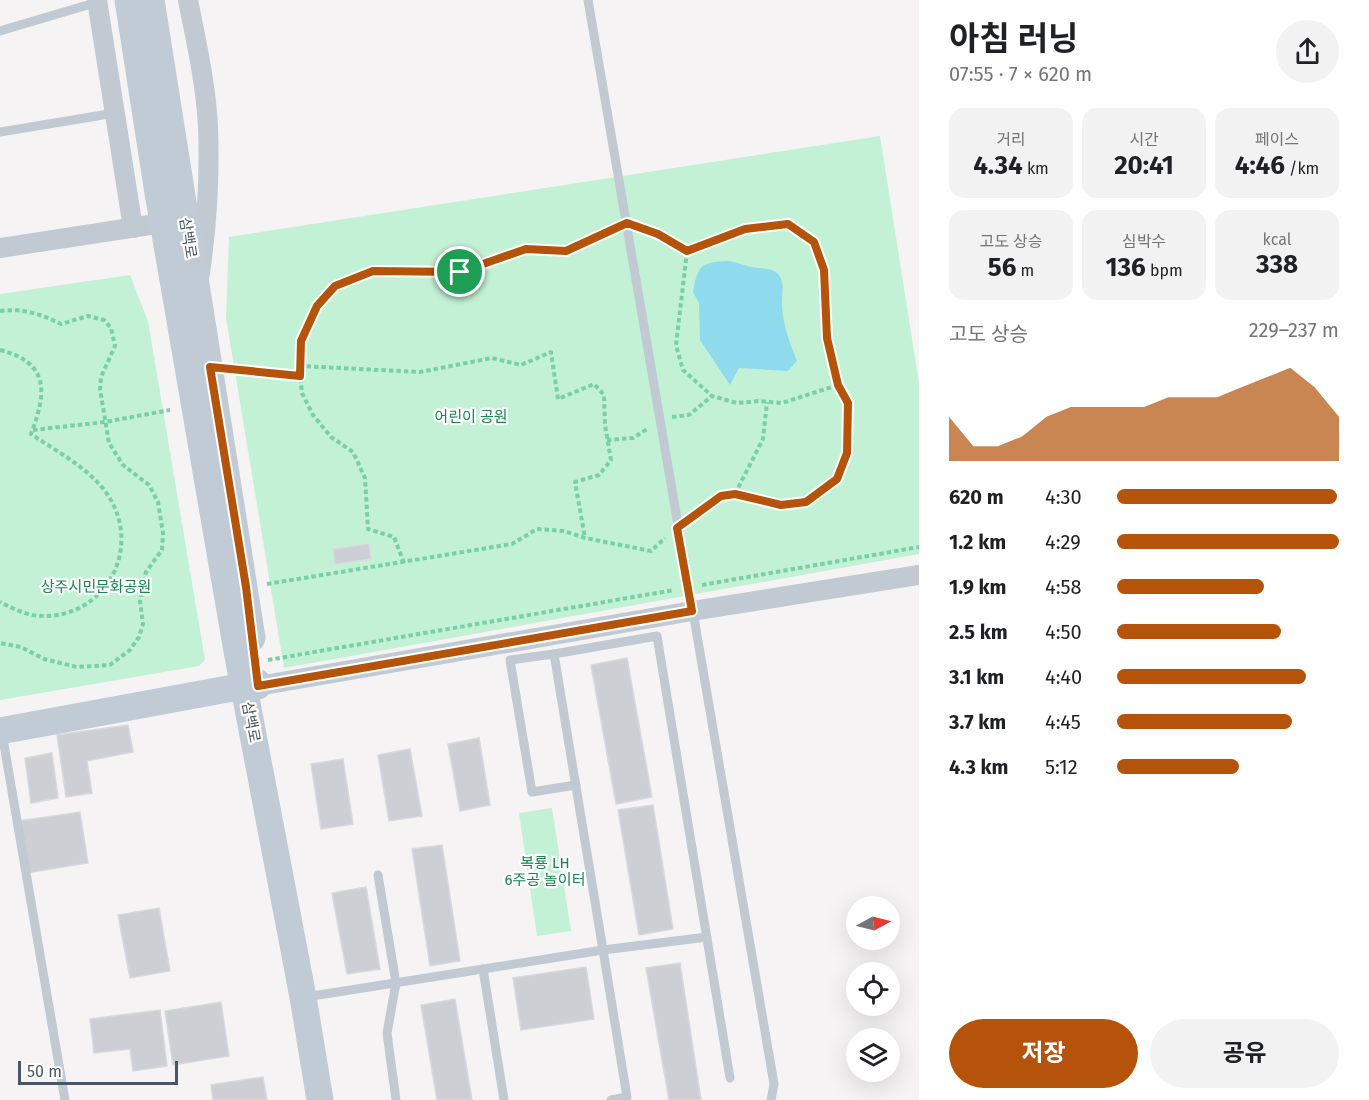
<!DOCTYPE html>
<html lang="ko">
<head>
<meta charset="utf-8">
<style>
  :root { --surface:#fff; --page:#f2f2f2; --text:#202124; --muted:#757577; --accent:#b45309 }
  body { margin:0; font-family:"Fira Sans","Noto Sans KR",sans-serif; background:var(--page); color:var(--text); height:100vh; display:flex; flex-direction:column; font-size:22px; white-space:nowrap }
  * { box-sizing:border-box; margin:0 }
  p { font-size:20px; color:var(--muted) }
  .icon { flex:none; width:33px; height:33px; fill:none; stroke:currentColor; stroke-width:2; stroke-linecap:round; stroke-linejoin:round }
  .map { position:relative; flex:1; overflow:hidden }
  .sheet { display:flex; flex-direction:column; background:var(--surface); width:450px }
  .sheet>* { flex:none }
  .needle { width:39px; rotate:83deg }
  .controls { position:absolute; left:846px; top:896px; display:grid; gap:12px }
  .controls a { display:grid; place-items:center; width:54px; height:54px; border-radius:50%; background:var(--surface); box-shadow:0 6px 24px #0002; font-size:30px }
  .scale { position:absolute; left:18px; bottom:15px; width:160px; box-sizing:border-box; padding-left:6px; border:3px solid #4a5661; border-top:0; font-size:16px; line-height:21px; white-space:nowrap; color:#4a5661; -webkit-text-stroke:4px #fff; paint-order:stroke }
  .pin { position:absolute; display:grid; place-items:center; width:51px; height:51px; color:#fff; margin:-26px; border:3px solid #fff; border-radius:50%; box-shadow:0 2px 6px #0007 }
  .round { display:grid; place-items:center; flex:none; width:63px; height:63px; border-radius:32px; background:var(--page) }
  .overview { display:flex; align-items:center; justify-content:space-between; height:102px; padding:0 30px }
  h1 { font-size:33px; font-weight:700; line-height:45px }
  .metrics { display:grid; grid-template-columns:repeat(3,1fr); gap:9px; height:102px; padding:6px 30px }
  .metrics div { display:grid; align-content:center; border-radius:15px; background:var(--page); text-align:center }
  .metrics b { font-size:26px; font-weight:700 }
  .metrics small { font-size:16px; font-weight:400 }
  .metrics p { font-size:16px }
  .chart { height:168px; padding:12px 30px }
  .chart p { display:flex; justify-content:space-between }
  .chart svg { width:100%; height:108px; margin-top:6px; fill:var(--accent); opacity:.7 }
  .button { display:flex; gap:12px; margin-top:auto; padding:12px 30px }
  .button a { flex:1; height:69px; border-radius:36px; background:var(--accent); color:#fff; font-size:24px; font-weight:700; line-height:69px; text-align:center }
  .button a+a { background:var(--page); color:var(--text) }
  ul { padding:0 30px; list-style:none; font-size:20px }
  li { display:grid; grid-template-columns:96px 72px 1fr; align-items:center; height:45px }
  li i { height:15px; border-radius:8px; background:var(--accent) }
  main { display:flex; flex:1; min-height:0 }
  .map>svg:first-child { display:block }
  .green { fill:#c3f1d5 }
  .water { fill:#90daee }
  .building { fill:#cdcfd5; stroke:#d7d9de; stroke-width:1.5 }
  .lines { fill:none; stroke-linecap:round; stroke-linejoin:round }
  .path { stroke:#7ad0a6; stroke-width:4; stroke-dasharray:4.5 3; stroke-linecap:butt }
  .lane { stroke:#c1cad2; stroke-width:9 }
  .street { stroke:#c1cad2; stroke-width:20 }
  .secondary { stroke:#c1cbd6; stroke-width:27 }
  .route-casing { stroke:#fff; stroke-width:12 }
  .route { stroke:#b45309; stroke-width:8 }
  .labels { text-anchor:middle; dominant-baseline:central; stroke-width:4.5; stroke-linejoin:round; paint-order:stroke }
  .street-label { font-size:15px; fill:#4a5661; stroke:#fff }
  .park-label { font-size:15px; fill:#17864f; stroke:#fff }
</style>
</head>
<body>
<main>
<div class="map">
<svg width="919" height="1100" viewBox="0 0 919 1100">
  <rect width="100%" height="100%" fill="#f5f3f3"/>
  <g class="green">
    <path d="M880 136 919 383V554L284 668 226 318 229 237Z"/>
    <path d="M130 275 148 321 205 660 199 666 0 700V294Z"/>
    <path d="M552 808 571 931 537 936 519 813Z"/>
  </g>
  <path class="water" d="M728 261C737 262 743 265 751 267 760 269 771 267 778 274 786 283 781 295 782 306 783 325 790 344 797 361L788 371 739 368 730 385 700 340 699 303 693 292C698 265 701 262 728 261Z"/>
  <g class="building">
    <path d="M369 544 371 559 335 564 333 549Z"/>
    <path d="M627 658 652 797 616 804 591 665Z"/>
    <path d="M128 725 133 752 87 761 92 793 66 797 57 735Z"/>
    <path d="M479 738 490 805 460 811 448 744Z"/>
    <path d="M410 749 422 816 389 821 378 755Z"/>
    <path d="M52 753 58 798 31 803 25 758Z"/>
    <path d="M343 759 353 824 321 829 311 764Z"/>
    <path d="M653 805 673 929 639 935 618 810Z"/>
    <path d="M80 812 88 863 27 873 19 821Z"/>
    <path d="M442 845 460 961 430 966 412 849Z"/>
    <path d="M366 887 380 969 347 974 332 893Z"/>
    <path d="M159 908 170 971 130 978 118 915Z"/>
    <path d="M680 963 701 1100H669L646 968Z"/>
    <path d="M586 967 594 1019 521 1030 513 978Z"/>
    <path d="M455 999 472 1100H437L421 1005Z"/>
    <path d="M221 1002 229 1056 173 1065 165 1011Z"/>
    <path d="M160 1010 167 1066 133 1071 130 1049 94 1053 90 1019Z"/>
    <path d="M263 1077 267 1100H213L211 1085Z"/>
  </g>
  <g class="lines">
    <g class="path">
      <path d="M640 228 658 234 687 251 745 229 788 224 814 242 824 270 827 338 838 385 848 403 847 453 837 479 806 502 781 505 735 494 721 496 692 517"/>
      <path d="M687 251 676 345 683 370 712 396 737 403 759 401 782 403 838 385"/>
      <path d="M0 311C23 308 41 314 61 324L88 316 104 320 111 328 115 346 101 377 100 389 109 443 123 465 149 485 158 502 163 533 162 550 146 572 140 601 143 624 139 637 130 650 110 665 77 667 44 659 21 647 0 643"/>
      <path d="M0 350C51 363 46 394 31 434 60 454 98 472 114 506 138 558 101 617 43 616 27 616 14 609 0 602"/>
      <path d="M299 366 420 372 492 358 521 365 551 352 558 399 594 384 604 395 605 425 611 460 599 475 575 482 585 538"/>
      <path d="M232 369 300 376"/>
      <path d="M672 417 689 415 712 396"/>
      <path d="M33 430 105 422 170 410"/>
      <path d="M607 440 633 438 647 429"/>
      <path d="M735 494 763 439 767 402"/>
      <path d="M404 563 394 537 368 529 365 478 353 452 331 437 313 415 302 393 299 366 301 341 317 306 335 286 373 271 460 272 526 249 566 251 614 229"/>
      <path d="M267 584 512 544 537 529 564 531 585 538 651 551 665 538"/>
      <path d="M702 585 919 547"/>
      <path d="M268 660 674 590"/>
    </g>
    <g class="lane">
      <path d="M588 0 774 1084 771 1100"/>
      <path d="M0 31 98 2"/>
      <path d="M0 132 115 113"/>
      <path d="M554 654 510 660 532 792 576 785"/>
      <path d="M2 733 65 1100"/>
      <path d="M378 875 396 983 387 1033 396 1100"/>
      <path d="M483 969 504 1100"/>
      <path d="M306 997 603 950 554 654 657 636 730 1078"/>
      <path d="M611 1100 627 1097 603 950 707 937"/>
    </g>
    <g class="street">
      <path d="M97 0 133 228"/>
      <path d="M188 0C196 41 206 84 208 127 210 176 207 224 200 273"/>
      <path d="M0 248 163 223"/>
      <path d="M258 686 692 611 919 575"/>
    </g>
    <g class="secondary">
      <path d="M128 0 158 193 237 651 303 997 320 1100"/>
      <path d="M151 0 252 638"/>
      <path d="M0 731 244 686H258L257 682"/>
    </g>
  </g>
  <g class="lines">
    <defs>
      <path id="route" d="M627 223 658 234 687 251 745 229 788 224 814 242 824 270 827 338 838 385 848 403 847 453 837 479 806 502 781 505 735 494 721 496 677 528 692 611 258 686 246 587 210 367 300 376 301 341 317 306 335 286 373 271 460 272 526 249 566 251Z"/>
    </defs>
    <use href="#route" class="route-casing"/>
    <use href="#route" class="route"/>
  </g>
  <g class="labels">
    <g class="street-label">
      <text transform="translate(188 238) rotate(81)">삼백로</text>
      <text transform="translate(251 722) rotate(79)">삼백로</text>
    </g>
    <g class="park-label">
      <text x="471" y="417">어린이 공원</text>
      <text x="96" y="587">상주시민문화공원</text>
      <text x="545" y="863">복룡 LH<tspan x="545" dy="17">6주공 놀이터</tspan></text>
    </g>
  </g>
</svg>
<div class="controls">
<a><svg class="needle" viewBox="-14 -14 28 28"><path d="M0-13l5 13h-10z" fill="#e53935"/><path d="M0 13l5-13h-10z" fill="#757577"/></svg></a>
<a><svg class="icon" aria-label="locate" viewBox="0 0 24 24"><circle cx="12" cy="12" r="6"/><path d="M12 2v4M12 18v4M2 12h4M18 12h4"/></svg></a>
<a><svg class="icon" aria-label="layers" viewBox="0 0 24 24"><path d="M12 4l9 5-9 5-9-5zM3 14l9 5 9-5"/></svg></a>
</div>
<div class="scale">50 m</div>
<div class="pin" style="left:460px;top:272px;background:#1e9e55"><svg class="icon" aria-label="arrive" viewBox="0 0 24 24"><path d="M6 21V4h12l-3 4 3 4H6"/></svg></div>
</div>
<section class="sheet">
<div class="overview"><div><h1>아침 러닝</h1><p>07:55 · 7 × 620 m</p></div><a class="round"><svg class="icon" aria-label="share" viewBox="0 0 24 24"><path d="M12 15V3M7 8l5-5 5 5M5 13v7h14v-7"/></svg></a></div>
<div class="metrics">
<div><p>거리</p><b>4.34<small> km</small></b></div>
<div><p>시간</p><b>20:41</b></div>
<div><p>페이스</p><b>4:46<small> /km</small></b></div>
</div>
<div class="metrics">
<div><p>고도 상승</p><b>56<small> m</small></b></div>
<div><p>심박수</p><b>136<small> bpm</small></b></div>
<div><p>kcal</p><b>338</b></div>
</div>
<div class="chart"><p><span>고도 상승</span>229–237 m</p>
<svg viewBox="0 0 160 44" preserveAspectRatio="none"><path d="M0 44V26L10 38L20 38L30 34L40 26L50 22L60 22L70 22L80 22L90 18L100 18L110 18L120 14L130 10L140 6L150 14L160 26V44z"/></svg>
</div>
<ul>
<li><b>620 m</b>4:30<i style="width:99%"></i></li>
<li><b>1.2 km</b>4:29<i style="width:100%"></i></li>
<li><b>1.9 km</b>4:58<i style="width:66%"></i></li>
<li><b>2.5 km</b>4:50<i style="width:74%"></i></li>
<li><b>3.1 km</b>4:40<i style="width:85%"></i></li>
<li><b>3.7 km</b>4:45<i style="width:79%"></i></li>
<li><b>4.3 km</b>5:12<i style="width:55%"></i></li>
</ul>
<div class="button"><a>저장</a><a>공유</a></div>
</section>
</main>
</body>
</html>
